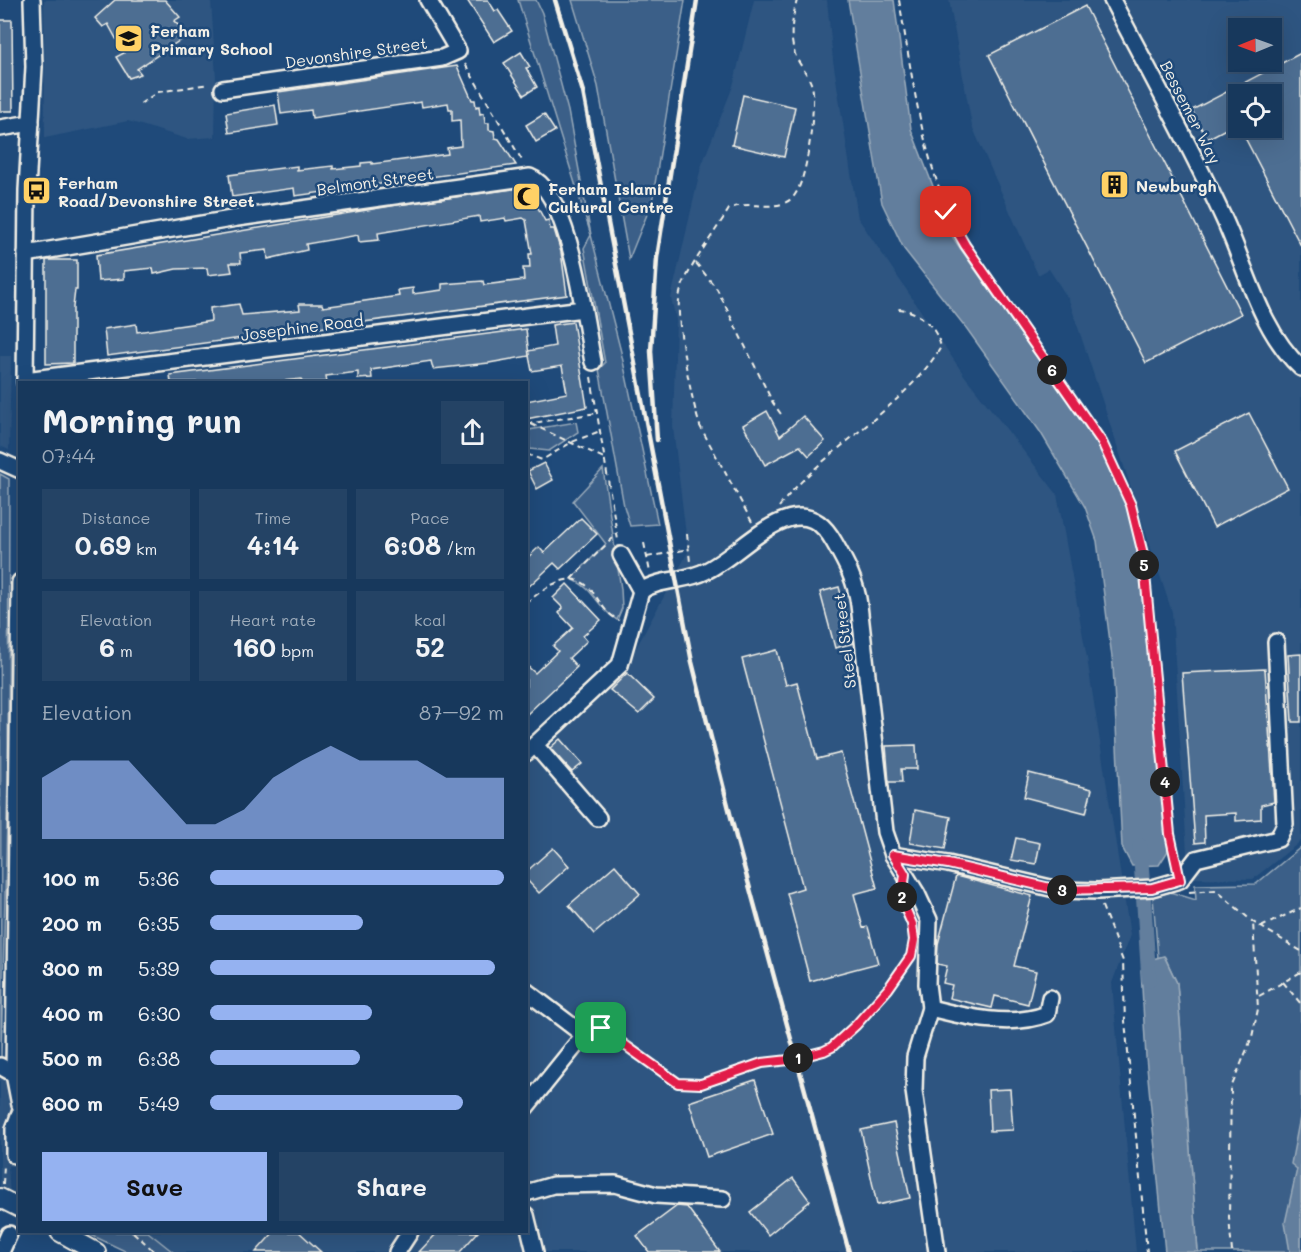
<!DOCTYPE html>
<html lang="en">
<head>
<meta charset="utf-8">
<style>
  :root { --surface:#17385c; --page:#244365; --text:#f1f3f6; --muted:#9eacbb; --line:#365272; --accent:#95b2f1 }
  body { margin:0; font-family:Mali,sans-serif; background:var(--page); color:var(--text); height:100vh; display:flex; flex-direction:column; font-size:22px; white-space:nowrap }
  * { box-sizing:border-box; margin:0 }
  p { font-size:20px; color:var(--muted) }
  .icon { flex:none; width:33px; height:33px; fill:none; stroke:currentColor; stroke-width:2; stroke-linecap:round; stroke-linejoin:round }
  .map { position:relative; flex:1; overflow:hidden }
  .sheet { position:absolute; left:18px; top:381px; width:510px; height:852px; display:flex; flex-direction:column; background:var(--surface); border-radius:0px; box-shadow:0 6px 24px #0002,0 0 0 2px var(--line) }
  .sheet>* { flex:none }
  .needle { width:39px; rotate:269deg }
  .buttons { position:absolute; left:1228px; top:18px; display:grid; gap:12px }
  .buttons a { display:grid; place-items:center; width:54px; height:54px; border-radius:0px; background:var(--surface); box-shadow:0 6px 24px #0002,0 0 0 2px var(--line); font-size:30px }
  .pin { position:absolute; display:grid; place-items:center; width:51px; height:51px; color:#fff; margin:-26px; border-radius:12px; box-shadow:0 3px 9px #0006 }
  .km { position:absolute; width:30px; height:30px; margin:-15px; border-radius:50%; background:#222; color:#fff; font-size:16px; line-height:30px; text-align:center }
  .round { display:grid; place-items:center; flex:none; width:63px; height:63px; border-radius:0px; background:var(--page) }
  .headline { display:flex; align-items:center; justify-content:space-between; height:102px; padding:0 24px }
  h1 { font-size:33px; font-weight:800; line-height:45px }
  .stats { display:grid; grid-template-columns:repeat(3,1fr); gap:9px; height:102px; padding:6px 24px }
  .stats div { display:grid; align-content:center; border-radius:0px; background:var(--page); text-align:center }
  .stats b { font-size:26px; font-weight:800 }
  .stats small { font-size:16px; font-weight:400 }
  .stats p { font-size:16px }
  .chart { height:168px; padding:12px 24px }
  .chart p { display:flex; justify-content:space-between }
  .chart svg { width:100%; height:108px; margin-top:6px; fill:var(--accent); opacity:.7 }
  .button { display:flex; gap:12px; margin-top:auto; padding:12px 24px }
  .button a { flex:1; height:69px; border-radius:0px; background:var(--accent); color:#111; font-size:24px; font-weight:800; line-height:69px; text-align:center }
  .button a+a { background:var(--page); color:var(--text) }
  ul { padding:0 24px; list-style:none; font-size:20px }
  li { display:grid; grid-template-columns:96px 72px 1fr; align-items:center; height:45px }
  li i { height:15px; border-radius:8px; background:var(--accent) }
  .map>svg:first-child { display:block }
  .built { fill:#2d5581; fill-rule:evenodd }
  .green { fill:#3a5f88; stroke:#97a8b8; stroke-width:1.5 }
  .water { fill:#627e9d; stroke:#9cacbb; stroke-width:1.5 }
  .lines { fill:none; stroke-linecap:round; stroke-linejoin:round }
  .canal { stroke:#627e9d; stroke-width:15 }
  .building { fill:#4d6e92; stroke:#f4f1e8; stroke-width:1.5 }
  .minor-casing { stroke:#f4f1e8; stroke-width:20 }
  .major-casing { stroke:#f4f1e8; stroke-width:22 }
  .path { stroke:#f4f1e8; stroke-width:2; stroke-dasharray:6 4.5; stroke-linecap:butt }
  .minor { stroke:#1f4a7a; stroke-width:15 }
  .major { stroke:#1f4a7a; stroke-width:18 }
  .rail { stroke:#f4f1e8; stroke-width:4.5 }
  .path-bridge { stroke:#f4f1e8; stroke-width:2; stroke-dasharray:6 4.5; stroke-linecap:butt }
  .route-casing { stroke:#fff; stroke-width:12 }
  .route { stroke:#e11d48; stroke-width:8 }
  .labels { text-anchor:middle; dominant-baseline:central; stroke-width:5; stroke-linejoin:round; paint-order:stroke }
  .poi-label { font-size:16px; font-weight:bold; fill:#f4f1e8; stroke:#1f4a7a; text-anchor:start }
  .street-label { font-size:16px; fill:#f4f1e8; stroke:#1f4a7a }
</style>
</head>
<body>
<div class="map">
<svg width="1301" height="1252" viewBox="0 0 1301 1252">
  <rect width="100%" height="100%" fill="#1f4a7a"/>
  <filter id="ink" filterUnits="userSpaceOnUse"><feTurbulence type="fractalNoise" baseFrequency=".0167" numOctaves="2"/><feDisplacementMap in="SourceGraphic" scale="12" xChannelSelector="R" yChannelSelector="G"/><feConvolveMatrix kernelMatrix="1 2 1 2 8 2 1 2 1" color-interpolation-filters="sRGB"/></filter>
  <g filter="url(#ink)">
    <g class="built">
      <path d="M44 0H211L216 77 215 137 187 139 128 121 45 138Z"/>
      <path d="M754 0H827L833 60 858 218 964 375 1057 494 1087 658 1130 935 1112 983 1136 1252H173L148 1232H526L527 758 628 663 688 552 673 427 676 320 671 298 701 167 733 86Z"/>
      <path d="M949 0H1301V841L1253 879 1191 878 1187 853 1172 612 1069 300 1049 269 1038 275 972 126ZM1239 28H1272V62H1239ZM1239 94H1272V128H1239Z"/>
      <path d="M0 356H11L9 450 0 446Z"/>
      <path d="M0 1071 9 1083 11 1113 19 1123V1166H8L10 1196 0 1190Z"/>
    </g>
    <g class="green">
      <path d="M518 0H536L542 13 568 111 591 235 621 352 658 524 630 526 624 506 599 369 605 363 584 248 591 235Z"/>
      <path d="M572 0H685L652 202 629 259 598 86Z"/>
      <path d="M576 422 578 432 549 451 530 449 529 430Z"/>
      <path d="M603 469 621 589 622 608 617 620C596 607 595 588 571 579L606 544 573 501Z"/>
      <path d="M0 474 9 479 8 775 1 1057Z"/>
      <path d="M1301 847V1252H1198L1177 983 1165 957 1158 958 1153 897 1170 892 1196 900 1195 885 1256 884Z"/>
      <path d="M85 1232H148L173 1252H127Z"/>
    </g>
    <g class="water">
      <path d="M848 0H894L911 129 953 238 1107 456 1128 504 1137 540 1153 677 1168 851 1159 865 1132 866 1122 847 1113 665 1097 541 1085 507 1041 433 967 329 904 249 882 203Z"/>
      <path d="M1164 956 1177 983 1198 1252H1165L1146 1057 1141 970 1149 960Z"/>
      <path d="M1301 1112V1252H1290L1285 1223 1297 1169 1291 1164Z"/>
    </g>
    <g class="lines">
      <path class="canal" d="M1140 846 1149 980"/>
    </g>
    <g class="building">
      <path d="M115 0H165L180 17 174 21 188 35 137 69 141 74 129 78 116 57 124 53 108 24 103 27 95 18Z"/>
      <path d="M467 0H488L495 11 498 10 512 31 494 42Z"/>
      <path d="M1085 6 1241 314 1146 363 989 55Z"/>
      <path d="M0 20H12L13 111H0Z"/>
      <path d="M521 52 530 67 526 68 537 87 524 95 504 63Z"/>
      <path d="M1301 53V246L1240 128H1272V94H1239V122L1207 139 1192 110Z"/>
      <path d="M457 66 472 100H475L476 107 479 106 480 114 484 113 485 123H489V130L494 131 495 138 499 139 516 165 295 196 294 188 232 197 229 175 297 166V170L333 166V169L361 166V163L372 162V164L448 154 447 148 461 146 460 120 452 121V109H449L448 103 422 107 421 102 312 118 311 110 281 114 278 92Z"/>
      <path d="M743 95 795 107 784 157 732 145Z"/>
      <path d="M275 105 278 125 229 133 226 113Z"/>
      <path d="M544 114 555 131 536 142 526 125Z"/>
      <path d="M527 187 545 221 549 220 550 229H554L561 252 567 295 107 356 104 329 136 324 137 332 211 321 210 308 239 304 242 315 300 310 299 304H322L323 307 399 296 398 290 413 288V294L442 290V284L483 281 484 285 524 280 523 268H530L529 254H532L526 220 523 218 506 221 505 218 480 222 479 216 378 233 379 240 359 242 358 235 306 244 307 250 268 259 267 250 240 253 241 263H230L232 272 208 275 207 268 176 269 154 274 153 268 124 271V279L98 281 96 255 397 205Z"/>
      <path d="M46 260H77V290H75L73 307V363L46 364Z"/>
      <path d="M573 322 587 407 526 419V401L567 393 562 366 532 371 528 351 555 346 552 325Z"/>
      <path d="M526 329 529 356 489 363 433 369 431 361 371 370 372 378 358 379V372L326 376 327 382H302L301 379 273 382H171L170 375Z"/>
      <path d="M767 411 780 436 803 416 825 441 809 456 800 446 765 465 743 425Z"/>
      <path d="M1249 413 1288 488 1214 527 1175 451Z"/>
      <path d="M544 463 553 480 537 489 528 471Z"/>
      <path d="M581 518 597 534 560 569 554 563 526 589V559L539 547 544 553Z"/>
      <path d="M567 584 601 620 583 636 587 641 569 658 577 667 526 715V665L535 673 558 651 553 646 573 628 559 613 563 608 553 598Z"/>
      <path d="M839 587 854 643 835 648 820 592Z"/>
      <path d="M777 650 786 685 797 682 817 759 841 753 877 888 854 894 863 928 868 927 878 963 810 981 787 893 803 888 742 659Z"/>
      <path d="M1301 654V722H1292L1288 655Z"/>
      <path d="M1265 669 1274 802 1261 805V819L1236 821V813L1204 815 1205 842 1195 843 1182 673Z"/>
      <path d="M627 673 654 699 639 714 610 690Z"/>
      <path d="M560 739 582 764 572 772 550 748Z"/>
      <path d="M916 745 917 769H901L902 782H889L886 746Z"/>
      <path d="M1029 773 1092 789 1086 813 1024 797Z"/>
      <path d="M915 810 951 817 945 849 910 843Z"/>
      <path d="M1016 838 1040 843 1036 864 1011 860Z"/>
      <path d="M553 848 569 866 539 893 526 879V872Z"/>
      <path d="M615 865 640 894 594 934 569 905Z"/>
      <path d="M956 876 1032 896 1014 966 1036 971 1028 1004 995 996 992 1008 949 998 952 985 943 983 947 966 937 964 938 944Z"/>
      <path d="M755 1080 773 1134 707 1157 689 1102Z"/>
      <path d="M1010 1089 1013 1130 990 1131 988 1090Z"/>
      <path d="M894 1123 910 1198 877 1205 861 1130Z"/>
      <path d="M793 1178 810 1201 768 1235 750 1212Z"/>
      <path d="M677 1206 687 1207 720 1252H649L637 1236Z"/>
      <path d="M274 1232H299L321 1252H256Z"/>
      <path d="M438 1232H478L460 1252H419Z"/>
    </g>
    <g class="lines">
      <defs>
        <g id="minor">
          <path d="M1112 0C1150 73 1190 145 1224 219 1247 269 1260 330 1301 368"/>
          <path d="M223 89 442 58 458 51 428 0"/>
          <path d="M0 128 31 123"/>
          <path d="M26 254 237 218 530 177C570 192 585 322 593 362"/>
          <path d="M25 380 583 309"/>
          <path d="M25 382 27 190 34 67 32 0"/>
          <path d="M0 461 20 470"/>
          <path d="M621 555 641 591"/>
          <path d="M20 582 14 1074 20 1105"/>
          <path d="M641 591C660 578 685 582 706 571 745 553 799 479 834 542 846 563 856 581 859 605L885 832 893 855 917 894 929 920 927 984 930 1008 915 1057 914 1091 937 1252"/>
          <path d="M535 745 598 818"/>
          <path d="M526 753 620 665 641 591"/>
          <path d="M893 855 948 864 1059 890 1098 891 1152 888 1180 880 1196 859 1278 839 1285 824 1276 642"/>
          <path d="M526 991 584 1035 526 1107"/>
          <path d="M930 1008C966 1017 1011 1028 1047 1014L1050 998"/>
          <path d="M0 1066 14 1074"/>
          <path d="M14 1155V1129L20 1113"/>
          <path d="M526 1193 553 1185 615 1184 656 1195 723 1199"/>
          <path d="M526 1215 535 1252"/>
          <path d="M1 1252 9 1234"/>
          <path d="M397 1252 410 1232"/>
        </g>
        <g id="major">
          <path d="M0 1198 20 1208"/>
          <path d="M60 1232 96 1252"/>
        </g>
      </defs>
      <use href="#minor" class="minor-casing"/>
      <use href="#major" class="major-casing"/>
      <g class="path">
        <path d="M899 0C914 84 922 169 965 245L1102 442 1131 505 1143 554 1170 834 1176 861"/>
        <path d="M465 64 523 162"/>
        <path d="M140 104 158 92 209 84"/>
        <path d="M696 263 717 289 773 403 783 417"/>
        <path d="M591 377 618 540"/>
        <path d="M526 424 597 413"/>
        <path d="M531 424 604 458"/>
        <path d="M526 454 542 460 572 442 600 431"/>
        <path d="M779 507C823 449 903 410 941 347 936 326 918 309 896 309"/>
        <path d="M752 522 700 426C692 402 674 317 680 293 686 270 716 231 729 209 748 199 774 213 791 199 808 186 814 113 813 92 812 79 803 70 797 59 788 39 792 20 797 0"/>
        <path d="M687 534 690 562"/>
        <path d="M644 543 650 572"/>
        <path d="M571 579 617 534"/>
        <path d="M526 603C544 589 571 566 591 590 601 602 604 613 619 620"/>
        <path d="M1189 892 1216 890 1253 922 1301 951"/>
        <path d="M902 898 913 932"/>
        <path d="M1102 906 1123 961 1125 1021 1147 1252"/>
        <path d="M1261 927 1301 908"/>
        <path d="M1283 982 1301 1004"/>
        <path d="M1259 996 1301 972"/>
        <path d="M599 1029 601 1028 678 1083 701 1084 769 1063"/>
        <path d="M832 1047C856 1025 906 982 912 950"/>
        <path d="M3 1184 4 1165"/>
        <path d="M133 1232 155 1252"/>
        <path d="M1232 1252 1229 1217 1231 1088 1252 1037 1258 1009 1253 922"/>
      </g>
      <use href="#minor" class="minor"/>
      <use href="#major" class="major"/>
      <g class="rail">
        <path d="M555 0 583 92 692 662 737 841 849 1252"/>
        <path d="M657 440 651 351 657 258 697 0"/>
      </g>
      <g class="path-bridge">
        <path d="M647 557 689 549"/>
        <path d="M769 1063 790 1060 832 1047"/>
      </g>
    </g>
  </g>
  <g class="lines" filter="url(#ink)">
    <defs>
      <path id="route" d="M601 1028 678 1083 701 1084 762 1063 789 1060 824 1051 832 1047 856 1025 888 989 911 956 914 940 912 924 902 901 905 874 893 855 948 864 1059 890 1152 888 1180 880 1170 834 1143 554 1131 505 1102 442 965 245 946 212"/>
    </defs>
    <use href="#route" class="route-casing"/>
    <use href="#route" class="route"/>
  </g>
  <defs>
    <symbol id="school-square" viewBox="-11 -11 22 22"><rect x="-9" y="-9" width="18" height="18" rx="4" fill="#ffd166" stroke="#1f4a7a"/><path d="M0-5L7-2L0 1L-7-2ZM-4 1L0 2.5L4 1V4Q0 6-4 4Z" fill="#111"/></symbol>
    <symbol id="building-square" viewBox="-11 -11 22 22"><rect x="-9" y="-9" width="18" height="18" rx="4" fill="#ffd166" stroke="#1f4a7a"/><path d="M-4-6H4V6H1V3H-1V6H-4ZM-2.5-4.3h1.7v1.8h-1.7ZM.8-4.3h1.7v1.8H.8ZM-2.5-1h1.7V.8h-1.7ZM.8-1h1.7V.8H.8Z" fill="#111"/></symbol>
    <symbol id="bus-square" viewBox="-11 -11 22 22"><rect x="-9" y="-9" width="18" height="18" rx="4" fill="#ffd166" stroke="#1f4a7a"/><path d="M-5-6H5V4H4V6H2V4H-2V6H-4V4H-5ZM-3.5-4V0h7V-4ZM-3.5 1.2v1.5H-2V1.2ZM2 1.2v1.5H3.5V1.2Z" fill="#111"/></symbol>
    <symbol id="mosque-square" viewBox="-11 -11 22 22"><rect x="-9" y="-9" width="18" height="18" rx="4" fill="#ffd166" stroke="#1f4a7a"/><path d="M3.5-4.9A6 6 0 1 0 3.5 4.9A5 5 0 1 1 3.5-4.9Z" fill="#111"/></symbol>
  </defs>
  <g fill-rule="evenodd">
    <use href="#school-square" x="112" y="22" width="33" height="33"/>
    <use href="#building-square" x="1098" y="168" width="33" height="33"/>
    <use href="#bus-square" x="20" y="174" width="33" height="33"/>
    <use href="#mosque-square" x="510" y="180" width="33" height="33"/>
  </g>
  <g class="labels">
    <g class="poi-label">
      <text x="150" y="30">Ferham<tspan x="150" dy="18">Primary School</tspan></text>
      <text x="58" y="182">Ferham<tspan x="58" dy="18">Road/Devonshire Street</tspan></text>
      <text x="1136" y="185">Newburgh</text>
      <text x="548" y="188">Ferham Islamic<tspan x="548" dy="18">Cultural Centre</tspan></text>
    </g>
    <g class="street-label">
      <text transform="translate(356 52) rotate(-8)">Devonshire Street</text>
      <text transform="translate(1191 112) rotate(63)">Bessemer Way</text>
      <text transform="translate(375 181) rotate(-8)">Belmont Street</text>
      <text transform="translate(302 327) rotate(-7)">Josephine Road</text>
      <text transform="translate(844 641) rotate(-97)">Steel Street</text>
    </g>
  </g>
</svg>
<div class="buttons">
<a><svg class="needle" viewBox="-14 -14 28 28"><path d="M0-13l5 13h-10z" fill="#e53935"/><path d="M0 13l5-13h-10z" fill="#9eacbb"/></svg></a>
<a><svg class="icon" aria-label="locate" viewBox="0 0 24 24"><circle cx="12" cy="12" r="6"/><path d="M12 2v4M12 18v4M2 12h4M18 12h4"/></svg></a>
</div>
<div class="pin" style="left:601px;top:1028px;background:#1e9e55"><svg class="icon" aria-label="arrive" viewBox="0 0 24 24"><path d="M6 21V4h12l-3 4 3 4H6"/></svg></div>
<div class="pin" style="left:946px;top:212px;background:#d93025"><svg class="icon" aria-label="check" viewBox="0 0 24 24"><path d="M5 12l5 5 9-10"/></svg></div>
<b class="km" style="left:798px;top:1058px">1</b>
<b class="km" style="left:902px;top:897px">2</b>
<b class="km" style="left:1062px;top:890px">3</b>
<b class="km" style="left:1165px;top:782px">4</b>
<b class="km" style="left:1144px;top:565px">5</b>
<b class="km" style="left:1052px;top:370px">6</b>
<section class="sheet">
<div class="headline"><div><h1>Morning run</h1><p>07:44</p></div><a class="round"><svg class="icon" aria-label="share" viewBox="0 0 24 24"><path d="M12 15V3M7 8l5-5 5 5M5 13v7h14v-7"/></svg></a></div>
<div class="stats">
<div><p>Distance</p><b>0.69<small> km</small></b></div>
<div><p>Time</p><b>4:14</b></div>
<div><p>Pace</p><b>6:08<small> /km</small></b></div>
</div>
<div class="stats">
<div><p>Elevation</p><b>6<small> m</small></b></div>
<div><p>Heart rate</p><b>160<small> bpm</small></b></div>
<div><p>kcal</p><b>52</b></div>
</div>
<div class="chart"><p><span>Elevation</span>87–92 m</p>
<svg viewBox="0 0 160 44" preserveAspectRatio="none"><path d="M0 44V19L10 12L20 12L30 12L40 25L50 38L60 38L70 32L80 19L90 12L100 6L110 12L120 12L130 12L140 19L150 19L160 19V44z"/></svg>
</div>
<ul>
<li><b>100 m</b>5:36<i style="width:100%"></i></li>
<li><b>200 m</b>6:35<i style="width:52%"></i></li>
<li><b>300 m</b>5:39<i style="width:97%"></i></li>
<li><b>400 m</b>6:30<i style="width:55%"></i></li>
<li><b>500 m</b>6:38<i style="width:51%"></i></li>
<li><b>600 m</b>5:49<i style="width:86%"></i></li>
</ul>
<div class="button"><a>Save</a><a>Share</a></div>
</section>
</div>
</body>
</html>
